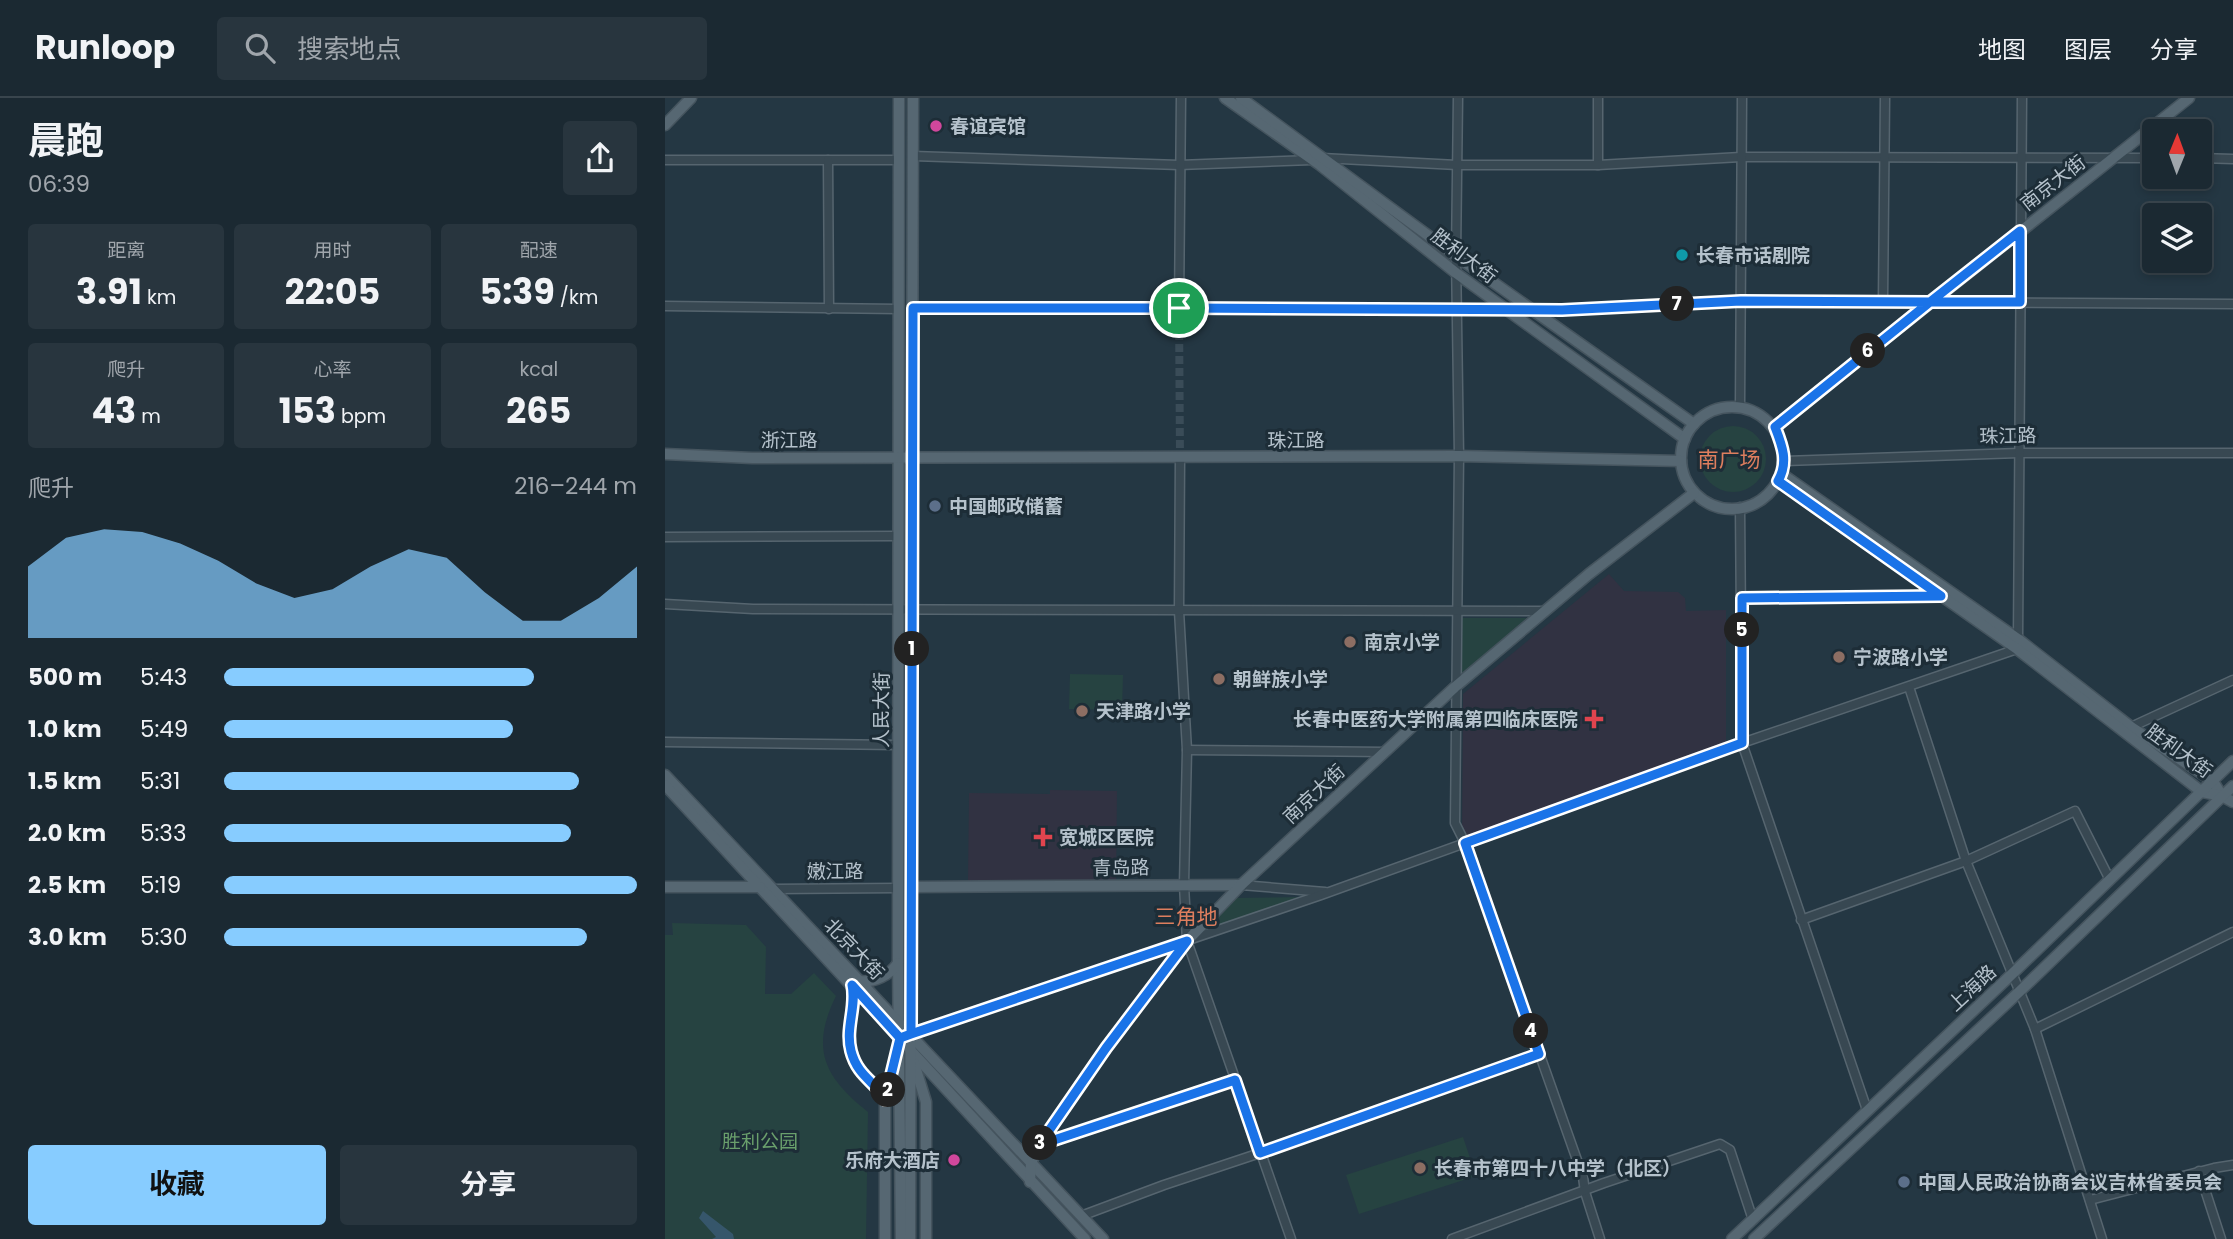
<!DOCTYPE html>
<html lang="zh">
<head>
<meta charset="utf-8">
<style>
  :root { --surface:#1b2932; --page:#28353e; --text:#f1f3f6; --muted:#a0a6ac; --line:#39454d; --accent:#87ccff }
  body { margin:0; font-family:Poppins,"Noto Sans SC",sans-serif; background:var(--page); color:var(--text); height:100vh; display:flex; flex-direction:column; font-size:26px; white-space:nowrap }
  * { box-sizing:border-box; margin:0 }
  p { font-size:23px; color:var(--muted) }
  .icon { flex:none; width:38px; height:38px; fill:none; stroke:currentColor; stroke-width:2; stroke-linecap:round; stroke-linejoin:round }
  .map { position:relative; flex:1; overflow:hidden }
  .sheet { display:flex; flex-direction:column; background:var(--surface); width:665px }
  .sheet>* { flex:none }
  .needle { width:46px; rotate:1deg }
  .tools { position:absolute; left:1477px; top:21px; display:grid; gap:14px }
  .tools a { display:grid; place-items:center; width:70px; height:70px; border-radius:7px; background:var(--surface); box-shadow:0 4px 10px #0003,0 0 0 2px var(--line); font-size:35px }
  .pin { position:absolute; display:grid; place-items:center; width:60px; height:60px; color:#fff; margin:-30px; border:4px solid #fff; border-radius:50%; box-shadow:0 2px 7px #0007 }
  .km { position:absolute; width:35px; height:35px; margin:-18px; border-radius:50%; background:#222; color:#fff; font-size:19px; line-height:35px; text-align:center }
  .round { display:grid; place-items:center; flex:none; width:74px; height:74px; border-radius:7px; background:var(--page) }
  .headline { display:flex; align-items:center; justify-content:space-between; height:119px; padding:0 28px }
  h1 { font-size:38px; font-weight:700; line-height:52px }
  .figures { display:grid; grid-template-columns:repeat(3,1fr); gap:10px; height:119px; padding:7px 28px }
  .figures div { display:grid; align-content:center; border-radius:7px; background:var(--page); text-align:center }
  .figures b { font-size:35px; font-weight:700 }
  .figures small { font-size:19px; font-weight:400 }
  .figures p { font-size:19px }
  .chart { height:196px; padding:14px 28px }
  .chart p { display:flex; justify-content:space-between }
  .chart svg { width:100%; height:126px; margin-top:7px; fill:var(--accent); opacity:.7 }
  .primary-button { display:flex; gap:14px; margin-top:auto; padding:14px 28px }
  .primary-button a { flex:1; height:80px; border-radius:7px; background:var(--accent); color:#111; font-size:28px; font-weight:700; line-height:80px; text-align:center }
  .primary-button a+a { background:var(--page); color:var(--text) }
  ul { padding:0 28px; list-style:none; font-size:23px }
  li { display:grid; grid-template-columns:112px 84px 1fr; align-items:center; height:52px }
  li i { height:18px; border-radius:9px; background:var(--accent) }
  header { display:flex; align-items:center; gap:42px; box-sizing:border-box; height:98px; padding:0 35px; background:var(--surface); border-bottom:2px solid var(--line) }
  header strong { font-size:33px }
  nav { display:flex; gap:38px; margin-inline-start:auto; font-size:24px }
  .search { width:490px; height:63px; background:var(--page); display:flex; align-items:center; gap:18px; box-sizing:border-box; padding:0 24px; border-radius:7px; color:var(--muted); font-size:26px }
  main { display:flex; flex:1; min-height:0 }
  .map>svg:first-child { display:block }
  .medical { fill:#313242 }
  .green { fill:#264341 }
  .water { fill:#36566b }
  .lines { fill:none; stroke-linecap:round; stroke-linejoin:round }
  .minor-tunnel { stroke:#3a4c58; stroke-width:8; stroke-dasharray:8 4; stroke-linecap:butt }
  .minor-casing { stroke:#56656f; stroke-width:11 }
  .major-casing { stroke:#45545e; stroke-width:13 }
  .minor { stroke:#384852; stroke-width:8 }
  .major { stroke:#566772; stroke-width:10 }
  .route-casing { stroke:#fff; stroke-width:14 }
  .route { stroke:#1a73e8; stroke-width:9 }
  .hotel-dot { fill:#d1479c; stroke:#1d2d37; stroke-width:2.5 }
  .culture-dot { fill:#0f9aa8; stroke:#1d2d37; stroke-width:2.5 }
  .service-dot { fill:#5c6f8a; stroke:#1d2d37; stroke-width:2.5 }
  .education-dot { fill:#8d6e63; stroke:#1d2d37; stroke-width:2.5 }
  .health-dot { fill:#e0444e; stroke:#1d2d37; stroke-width:2.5 }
  .labels { text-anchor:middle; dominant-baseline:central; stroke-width:6; stroke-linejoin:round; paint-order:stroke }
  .poi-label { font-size:19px; font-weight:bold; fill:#b5c2cc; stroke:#1d2d37; text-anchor:start }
  .street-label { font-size:19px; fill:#b5c2cc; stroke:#1d2d37 }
  .park-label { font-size:19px; fill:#6a9f6c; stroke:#1d2d37 }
  .neighbourhood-label { font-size:21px; fill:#de7e5e; stroke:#1d2d37 }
</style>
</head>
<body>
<header>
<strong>Runloop</strong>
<div class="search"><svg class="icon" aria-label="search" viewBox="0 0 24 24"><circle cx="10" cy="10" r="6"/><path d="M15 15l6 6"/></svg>搜索地点</div>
<nav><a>地图</a><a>图层</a><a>分享</a></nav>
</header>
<main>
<section class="sheet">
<div class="headline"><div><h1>晨跑</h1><p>06:39</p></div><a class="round"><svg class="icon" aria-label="share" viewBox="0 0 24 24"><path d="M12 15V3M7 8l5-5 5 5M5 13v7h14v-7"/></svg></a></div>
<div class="figures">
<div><p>距离</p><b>3.91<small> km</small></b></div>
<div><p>用时</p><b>22:05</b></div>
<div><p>配速</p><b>5:39<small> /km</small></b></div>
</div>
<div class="figures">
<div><p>爬升</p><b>43<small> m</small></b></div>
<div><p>心率</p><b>153<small> bpm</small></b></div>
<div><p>kcal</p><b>265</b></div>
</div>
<div class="chart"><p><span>爬升</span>216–244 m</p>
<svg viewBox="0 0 160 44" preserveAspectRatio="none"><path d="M0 44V19L10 9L20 6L30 7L40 11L50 17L60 25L70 30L80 27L90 19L100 13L110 16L120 28L130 38L140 38L150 30L160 19V44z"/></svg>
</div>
<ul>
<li><b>500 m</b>5:43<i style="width:75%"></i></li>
<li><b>1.0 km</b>5:49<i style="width:70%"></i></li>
<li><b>1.5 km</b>5:31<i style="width:86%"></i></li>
<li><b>2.0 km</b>5:33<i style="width:84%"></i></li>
<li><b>2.5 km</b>5:19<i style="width:100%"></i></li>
<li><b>3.0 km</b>5:30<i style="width:88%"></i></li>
</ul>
<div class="primary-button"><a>收藏</a><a>分享</a></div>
</section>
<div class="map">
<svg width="1568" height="1141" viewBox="0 0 1568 1141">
  <rect width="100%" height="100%" fill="#243743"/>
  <g class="medical">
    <path d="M944 476 959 493 1013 494 1020 500 1021 513 1061 512V646L797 740 798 596Z"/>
    <path d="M385 692 452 693 451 784 303 783 304 695 385 696Z"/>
  </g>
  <g class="green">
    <circle cx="1068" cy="361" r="33"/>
    <path d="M797 520H862L797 576Z"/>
    <path d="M405 576 458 577 457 612 404 611Z"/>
    <path d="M638 799 526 840 568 800Z"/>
    <path d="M7 825 81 827 101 849 100 896H126L149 875 171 898C145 951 159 979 203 1014L201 1141H0V837H8Z"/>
    <path d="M798 1039 811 1078 694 1116 681 1077Z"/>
  </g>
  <path class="water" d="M38 1113 68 1136 69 1141H47L51 1139 34 1120Z"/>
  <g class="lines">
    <path class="minor-tunnel" d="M514 210 515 360"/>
    <defs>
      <g id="minor">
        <path d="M793 0 791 158 794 358 790 725 800 745 918 1079 920 1094 935 1141"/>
        <path d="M933 0V67"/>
        <path d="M248 58 514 67 647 62 657 60 792 67H933L1076 59 1489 60"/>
        <path d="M1535 60 1568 61"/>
        <path d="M0 62H234"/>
        <path d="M163 62 164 211"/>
        <path d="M1218 202 1220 0"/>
        <path d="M0 208 234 211"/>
        <path d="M248 210 897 212 1076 203 1568 206"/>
        <path d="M514 210 516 0"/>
        <path d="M1075 308 1077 0"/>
        <path d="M515 360 514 513 522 652 519 787 522 843 626 1141"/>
        <path d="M1120 363 1354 355H1568"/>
        <path d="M1075 409 1077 645 1202 1012"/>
        <path d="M0 439 234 438"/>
        <path d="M1077 501 1276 498"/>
        <path d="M0 506 88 511 880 513"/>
        <path d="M1353 541 1357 0"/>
        <path d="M1244 589 1301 763 1370 931 1437 1141"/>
        <path d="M1466 629 1568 582"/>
        <path d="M0 644 233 647"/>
        <path d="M522 652 720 654"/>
        <path d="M576 787 660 794"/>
        <path d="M108 791 233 790"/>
        <path d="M1136 822 1301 763 1410 713 1445 782"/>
        <path d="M1370 931 1568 834"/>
        <path d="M241 938 656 797 1077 645 1352 551"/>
        <path d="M374 1047 570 982"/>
        <path d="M1534 1073 1556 1141"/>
        <path d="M1425 1102 1549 1070 1568 1067"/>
        <path d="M416 1118 499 1087 595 1055 874 956"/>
        <path d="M787 1141 939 1085 1055 1046 1065 1052 1088 1122"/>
      </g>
      <g id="major">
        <path d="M234 0 233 865 236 1141"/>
        <path d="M560 0 655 67 791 175 1020 341"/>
        <path d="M576 0 791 158 1029 326"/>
        <path d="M0 27 26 0"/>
        <circle cx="1067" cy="360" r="51"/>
        <path d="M1109 329 1524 0"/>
        <path d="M0 356 87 360 794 358 1016 363"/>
        <path d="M1117 376 1353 541 1466 629 1548 683 1557 698"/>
        <path d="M1113 383 1352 551 1537 694 1557 698 1568 704"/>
        <path d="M0 677 438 1141"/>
        <path d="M0 687 235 940"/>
        <path d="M0 789H95"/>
        <path d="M247 789 576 787"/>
        <path d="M195 883C209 885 225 877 233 865"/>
        <path d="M188 888C192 911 178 932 188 959 195 980 213 986 220 1002"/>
        <path d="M245 952 420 1141"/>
        <path d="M249 965 261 1004V1141"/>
        <path d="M365 1084 366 1065 374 1047 441 950 522 843 576 787 790 589 924 476 1029 395"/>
        <path d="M220 1141V1002L231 957"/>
        <path d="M245 1141 248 0"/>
        <path d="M1067 1141 1346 877 1568 663"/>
        <path d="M1089 1141 1354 894 1568 688"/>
      </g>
    </defs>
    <use href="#minor" class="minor-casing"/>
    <use href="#major" class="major-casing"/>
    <use href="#minor" class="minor"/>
    <use href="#major" class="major"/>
  </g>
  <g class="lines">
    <defs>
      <path id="route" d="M514 210H248L246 936 235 940 187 887C192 908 180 930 186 953 193 980 212 984 220 1002L235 940 246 936 522 843 441 950 374 1047 570 982 595 1055 874 956 800 745 1077 645V500L1276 498 1113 383C1124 364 1117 347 1110 329L1265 204H1355V133L1265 204 1076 203 897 212 514 210"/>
    </defs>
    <use href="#route" class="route-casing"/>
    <use href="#route" class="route"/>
  </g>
  <g class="hotel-dot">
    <circle cx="271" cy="28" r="7"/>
    <circle cx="289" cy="1062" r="7"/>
  </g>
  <circle class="culture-dot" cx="1017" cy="157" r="7"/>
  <g class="service-dot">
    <circle cx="270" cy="408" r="7"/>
    <circle cx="1239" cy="1084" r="7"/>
  </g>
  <g class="education-dot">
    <circle cx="685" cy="544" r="7"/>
    <circle cx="1174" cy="559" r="7"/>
    <circle cx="554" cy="581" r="7"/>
    <circle cx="417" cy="613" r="7"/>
    <circle cx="755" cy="1070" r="7"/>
  </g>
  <g class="health-dot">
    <path d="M925.5 610.5h7v7h7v7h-7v7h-7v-7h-7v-7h7z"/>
    <path d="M374.5 728.5h7v7h7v7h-7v7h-7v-7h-7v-7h7z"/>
  </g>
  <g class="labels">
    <g class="poi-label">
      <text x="285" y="28">春谊宾馆</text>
      <text x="1031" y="157">长春市话剧院</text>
      <text x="284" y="408">中国邮政储蓄</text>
      <text x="699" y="544">南京小学</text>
      <text x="1188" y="559">宁波路小学</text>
      <text x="568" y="581">朝鲜族小学</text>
      <text x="431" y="613">天津路小学</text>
      <text x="913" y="621" text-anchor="end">长春中医药大学附属第四临床医院</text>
      <text x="394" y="739">宽城区医院</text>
      <text x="275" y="1062" text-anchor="end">乐府大酒店</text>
      <text x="769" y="1070">长春市第四十八中学（北区）</text>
      <text x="1253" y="1084">中国人民政治协商会议吉林省委员会</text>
    </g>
    <g class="street-label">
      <text transform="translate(1388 85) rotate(-38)">南京大街</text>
      <text transform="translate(799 158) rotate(37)">胜利大街</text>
      <text transform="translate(1343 338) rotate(-1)">珠江路</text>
      <text x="124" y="342">浙江路</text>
      <text x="631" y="342">珠江路</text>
      <text transform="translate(216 612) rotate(-90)">人民大街</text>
      <text transform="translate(1514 653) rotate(36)">胜利大街</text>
      <text transform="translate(649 696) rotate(-43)">南京大街</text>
      <text transform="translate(456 770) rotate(-1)">青岛路</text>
      <text x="170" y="773">嫩江路</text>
      <text transform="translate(189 851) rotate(46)">北京大街</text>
      <text transform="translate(1307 890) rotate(-43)">上海路</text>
    </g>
    <g class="park-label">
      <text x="95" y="1043">胜利公园</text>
    </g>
    <g class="neighbourhood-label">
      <text x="1064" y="361">南广场</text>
      <text x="521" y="818">三角地</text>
    </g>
  </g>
</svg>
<div class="tools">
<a><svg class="needle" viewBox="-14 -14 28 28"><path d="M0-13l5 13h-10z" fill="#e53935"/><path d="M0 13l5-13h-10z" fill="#a0a6ac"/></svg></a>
<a><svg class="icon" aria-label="layers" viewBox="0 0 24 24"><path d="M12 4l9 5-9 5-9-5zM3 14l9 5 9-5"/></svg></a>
</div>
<div class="pin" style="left:514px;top:210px;background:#1e9e55"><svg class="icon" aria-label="arrive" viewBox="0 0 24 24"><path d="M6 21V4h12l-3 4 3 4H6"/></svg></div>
<b class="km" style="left:247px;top:551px">1</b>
<b class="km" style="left:223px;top:992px">2</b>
<b class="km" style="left:375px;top:1045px">3</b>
<b class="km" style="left:866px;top:933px">4</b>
<b class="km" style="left:1077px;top:532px">5</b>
<b class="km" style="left:1203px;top:253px">6</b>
<b class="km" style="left:1012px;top:206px">7</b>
</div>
</main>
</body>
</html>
